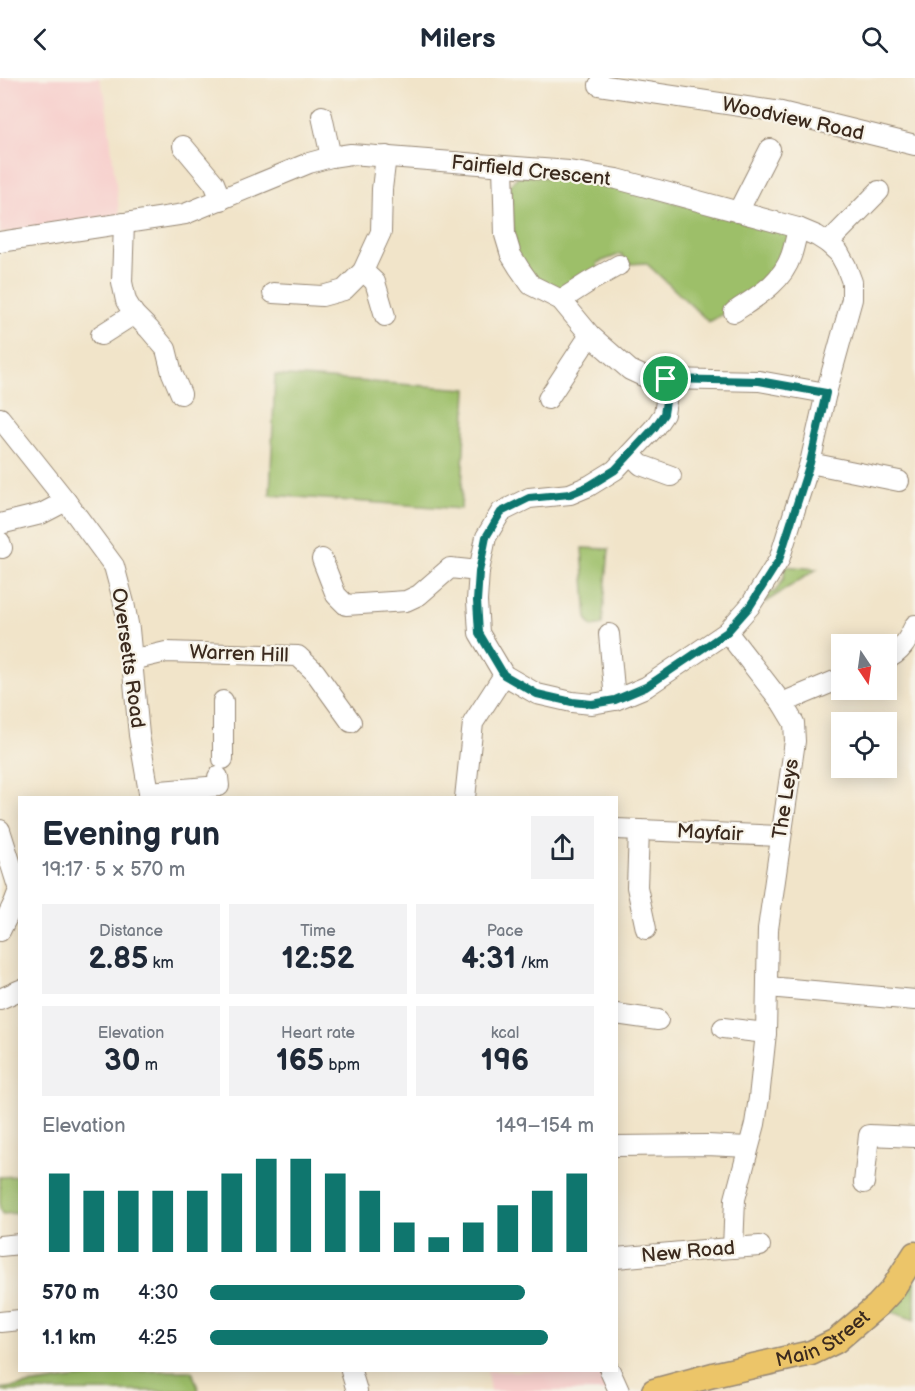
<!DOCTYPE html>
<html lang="en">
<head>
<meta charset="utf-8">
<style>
  :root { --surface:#fff; --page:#f2f2f3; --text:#1f2937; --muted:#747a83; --accent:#0f766e }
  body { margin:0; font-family:"Balsamiq Sans",sans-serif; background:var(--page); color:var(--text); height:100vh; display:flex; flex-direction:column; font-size:22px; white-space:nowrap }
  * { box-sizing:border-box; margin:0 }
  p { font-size:20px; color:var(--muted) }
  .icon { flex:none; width:33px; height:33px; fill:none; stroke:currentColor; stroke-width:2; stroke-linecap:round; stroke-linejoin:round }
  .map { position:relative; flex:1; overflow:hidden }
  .panel { position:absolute; left:18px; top:718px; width:600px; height:576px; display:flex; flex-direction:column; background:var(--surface); border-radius:0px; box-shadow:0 3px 15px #0003 }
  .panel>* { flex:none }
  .needle { width:39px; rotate:167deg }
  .tools { position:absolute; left:831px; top:556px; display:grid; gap:12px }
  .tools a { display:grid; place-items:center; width:66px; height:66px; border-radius:0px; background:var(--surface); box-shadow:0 3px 15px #0003; font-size:30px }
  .pin { position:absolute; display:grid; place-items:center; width:51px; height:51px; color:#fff; margin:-26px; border:3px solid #fff; border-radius:50%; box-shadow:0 2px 6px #0007 }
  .round { display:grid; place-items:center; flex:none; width:63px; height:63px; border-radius:0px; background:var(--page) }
  .head { display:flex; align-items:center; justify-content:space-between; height:102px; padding:0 24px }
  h1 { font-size:33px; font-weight:800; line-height:45px }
  .stats { display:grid; grid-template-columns:repeat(3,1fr); gap:9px; height:102px; padding:6px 24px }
  .stats div { display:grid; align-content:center; border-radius:0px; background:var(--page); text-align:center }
  .stats b { font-size:30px; font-weight:800 }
  .stats small { font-size:16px; font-weight:400 }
  .stats p { font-size:16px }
  .chart { height:168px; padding:12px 24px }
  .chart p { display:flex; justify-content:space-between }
  .chart svg { width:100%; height:108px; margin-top:6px; stroke:var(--accent); stroke-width:6 }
  ul { padding:0 24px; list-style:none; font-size:20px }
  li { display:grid; grid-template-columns:96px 72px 1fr; align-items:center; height:45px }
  li i { height:15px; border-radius:8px; background:var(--accent) }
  header { display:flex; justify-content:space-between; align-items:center; height:78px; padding:0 24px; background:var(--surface); font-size:27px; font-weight:800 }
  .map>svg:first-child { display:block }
  .built { fill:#f7d0cd }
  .green { fill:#9dbf69; stroke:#6c7444; stroke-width:1.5 }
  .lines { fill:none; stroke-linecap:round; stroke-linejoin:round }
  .minor-casing { stroke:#968774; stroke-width:22 }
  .major-casing { stroke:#968774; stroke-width:27 }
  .minor { stroke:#fff; stroke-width:20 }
  .major { stroke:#ecc569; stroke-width:24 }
  .route-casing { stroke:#fff; stroke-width:12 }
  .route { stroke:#0f766e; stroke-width:8 }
  .labels { text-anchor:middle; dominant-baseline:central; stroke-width:4.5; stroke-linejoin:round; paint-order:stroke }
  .street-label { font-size:20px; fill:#3b2a1e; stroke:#f7f3e8 }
</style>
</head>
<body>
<header><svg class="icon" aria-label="back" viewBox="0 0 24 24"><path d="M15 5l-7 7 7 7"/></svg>Milers<svg class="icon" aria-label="search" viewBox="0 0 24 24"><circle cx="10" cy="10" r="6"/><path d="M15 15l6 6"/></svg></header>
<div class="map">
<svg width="915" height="1313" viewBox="0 0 915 1313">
  <rect width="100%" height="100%" fill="#f7f3e8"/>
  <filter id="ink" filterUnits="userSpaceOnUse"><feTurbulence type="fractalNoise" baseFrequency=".0167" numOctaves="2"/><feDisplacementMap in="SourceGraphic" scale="12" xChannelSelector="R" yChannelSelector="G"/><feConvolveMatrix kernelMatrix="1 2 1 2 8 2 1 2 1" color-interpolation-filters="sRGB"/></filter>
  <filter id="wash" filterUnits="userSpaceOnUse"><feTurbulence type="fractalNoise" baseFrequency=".008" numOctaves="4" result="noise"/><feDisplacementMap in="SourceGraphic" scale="24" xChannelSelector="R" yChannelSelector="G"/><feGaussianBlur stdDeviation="1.35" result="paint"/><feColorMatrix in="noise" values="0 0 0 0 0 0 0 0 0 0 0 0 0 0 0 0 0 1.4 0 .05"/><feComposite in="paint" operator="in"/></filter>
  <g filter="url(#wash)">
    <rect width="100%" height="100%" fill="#f1e4c9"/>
    <g class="built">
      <path d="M0 0H99L105 17 120 140 0 155Z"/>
      <path d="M487 1293H600L609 1313H490Z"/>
    </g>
    <g class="green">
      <path d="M519 97 604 105 793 157 785 184 737 228 709 244 646 185 629 186 621 176 597 185 599 194 556 215 541 206 516 179 510 107Z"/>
      <path d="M275 297 467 311 461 431 270 417Z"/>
      <path d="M582 470 609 471 602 547 592 549 587 542Z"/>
      <path d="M785 488 817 491 764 525 770 514H775L784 500Z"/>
      <path d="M19 1098V1135L2 1136 0 1131V1099Z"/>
      <path d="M915 1202V1242L888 1233 898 1223Z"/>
      <path d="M127 1293H192L199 1313H0V1311Z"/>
    </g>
  </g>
  <g filter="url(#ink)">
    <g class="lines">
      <defs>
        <g id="minor">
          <path d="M599 7 781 34 915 67"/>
          <path d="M322 38 331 79"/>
          <path d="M183 68 214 105 221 122"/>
          <path d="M503 88 505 157 511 177 519 190 531 207 561 222 590 257 630 292 645 299 666 301 759 303 826 315"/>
          <path d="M738 134 770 71"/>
          <path d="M124 145 122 204 126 223 134 236 149 251 166 271 172 295 181 316"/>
          <path d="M0 164 185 136 309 85 331 79 351 76 569 93 617 101 798 150 817 158 828 165 839 175 846 188 852 204V221L826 315 810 385 795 431 779 482 750 528 727 554 646 609 615 622 592 626 572 624 537 616 504 597 479 555 477 523 479 493 486 459 501 434 529 420 570 416 589 408 615 392 655 349 664 336 667 317 666 301"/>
          <path d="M828 165 879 113"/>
          <path d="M363 193 375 204 385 238"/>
          <path d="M273 215 322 218 344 212 363 193 381 154 382 111 386 78"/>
          <path d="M561 222 589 204 619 187"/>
          <path d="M734 234C756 219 782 205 791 178 794 170 796 159 798 150"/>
          <path d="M101 257 134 236"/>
          <path d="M548 321 590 257"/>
          <path d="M0 340 66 423 114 488 124 525 129 551 139 657 150 720"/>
          <path d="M630 376 641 387 671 398"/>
          <path d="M810 385 899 403"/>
          <path d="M0 446 41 436 66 423"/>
          <path d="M0 464 2 470"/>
          <path d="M322 481 336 517 346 527 406 523 419 517 450 490 479 493"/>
          <path d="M727 554 782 625 794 645 795 663 768 851 766 955 759 1020 755 1046 735 1121 733 1170"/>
          <path d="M609 556 615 622"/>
          <path d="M886 581C902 575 908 561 915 547"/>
          <path d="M132 582 166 574 298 578 315 594 351 644"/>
          <path d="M782 625 842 600"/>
          <path d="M223 681V623"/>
          <path d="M149 714 219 708 218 699"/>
          <path d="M465 720 473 645 504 597"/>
          <path d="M616 751 780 758"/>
          <path d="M0 752 19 812 14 825 0 853"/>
          <path d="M639 752 637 809 646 851"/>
          <path d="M768 909 915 922"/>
          <path d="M0 921 20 912"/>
          <path d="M616 936 658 942"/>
          <path d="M723 950 766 955"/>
          <path d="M616 1068 707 1067 748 1069"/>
          <path d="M864 1105 869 1057 915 1059"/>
          <path d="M0 1168 20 1166"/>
          <path d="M616 1180 704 1172 760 1168"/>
          <path d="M0 1244 20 1242"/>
          <path d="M351 1293 357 1313"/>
          <path d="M610 1293 619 1313"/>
        </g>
        <g id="major">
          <path id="s1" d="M654 1313 713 1297 811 1275 836 1263 878 1227 892 1212 915 1176"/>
        </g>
      </defs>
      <use href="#minor" class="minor-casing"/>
      <use href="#major" class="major-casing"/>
      <use href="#minor" class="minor"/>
      <use href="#major" class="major"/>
    </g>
  </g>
  <g class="lines" filter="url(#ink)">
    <defs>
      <path id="route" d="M666 301 759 303 826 315 810 385 779 482 750 528 727 554 646 609 615 622 592 626 572 624 537 616 504 597 479 555 477 523 479 494 486 459 501 434 529 420 570 416 589 408 615 392 655 349 664 336 667 317Z"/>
    </defs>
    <use href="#route" class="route-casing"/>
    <use href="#route" class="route"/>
  </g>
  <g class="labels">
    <g class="street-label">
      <text transform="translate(793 41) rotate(12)">Woodview Road</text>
      <text transform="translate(531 93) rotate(6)">Fairfield Crescent</text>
      <text transform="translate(239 576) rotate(2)">Warren Hill</text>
      <text transform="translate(128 580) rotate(82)">Oversetts Road</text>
      <text transform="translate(786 721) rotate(-81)">The Leys</text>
      <text transform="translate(710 755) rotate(3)">Mayfair</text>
      <text transform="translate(688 1174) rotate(-5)">New Road</text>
      <text stroke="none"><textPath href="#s1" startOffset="178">Main Street</textPath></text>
    </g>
  </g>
</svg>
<div class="tools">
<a><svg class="needle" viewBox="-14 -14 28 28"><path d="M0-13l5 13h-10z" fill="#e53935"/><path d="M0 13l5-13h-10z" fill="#747a83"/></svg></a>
<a><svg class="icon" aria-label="locate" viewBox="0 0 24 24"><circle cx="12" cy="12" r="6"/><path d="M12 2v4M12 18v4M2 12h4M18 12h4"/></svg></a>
</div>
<div class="pin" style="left:666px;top:301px;background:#1e9e55"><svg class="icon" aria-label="arrive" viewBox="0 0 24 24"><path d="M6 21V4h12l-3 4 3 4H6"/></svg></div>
<section class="panel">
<div class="head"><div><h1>Evening run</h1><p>19:17 · 5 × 570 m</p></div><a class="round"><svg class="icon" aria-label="share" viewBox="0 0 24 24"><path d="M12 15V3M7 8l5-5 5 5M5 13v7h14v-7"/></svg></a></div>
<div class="stats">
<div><p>Distance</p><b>2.85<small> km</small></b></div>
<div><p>Time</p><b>12:52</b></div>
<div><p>Pace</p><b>4:31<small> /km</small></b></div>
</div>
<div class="stats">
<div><p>Elevation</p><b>30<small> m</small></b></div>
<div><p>Heart rate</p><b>165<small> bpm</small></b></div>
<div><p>kcal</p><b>196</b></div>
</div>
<div class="chart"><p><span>Elevation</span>149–154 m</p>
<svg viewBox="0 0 160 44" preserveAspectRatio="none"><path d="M5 44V12M15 44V19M25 44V19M35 44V19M45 44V19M55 44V12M65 44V6M75 44V6M85 44V12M95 44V19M105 44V32M115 44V38M125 44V32M135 44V25M145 44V19M155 44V12"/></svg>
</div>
<ul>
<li><b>570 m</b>4:30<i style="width:82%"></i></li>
<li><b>1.1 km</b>4:25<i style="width:88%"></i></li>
</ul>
</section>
</div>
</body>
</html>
